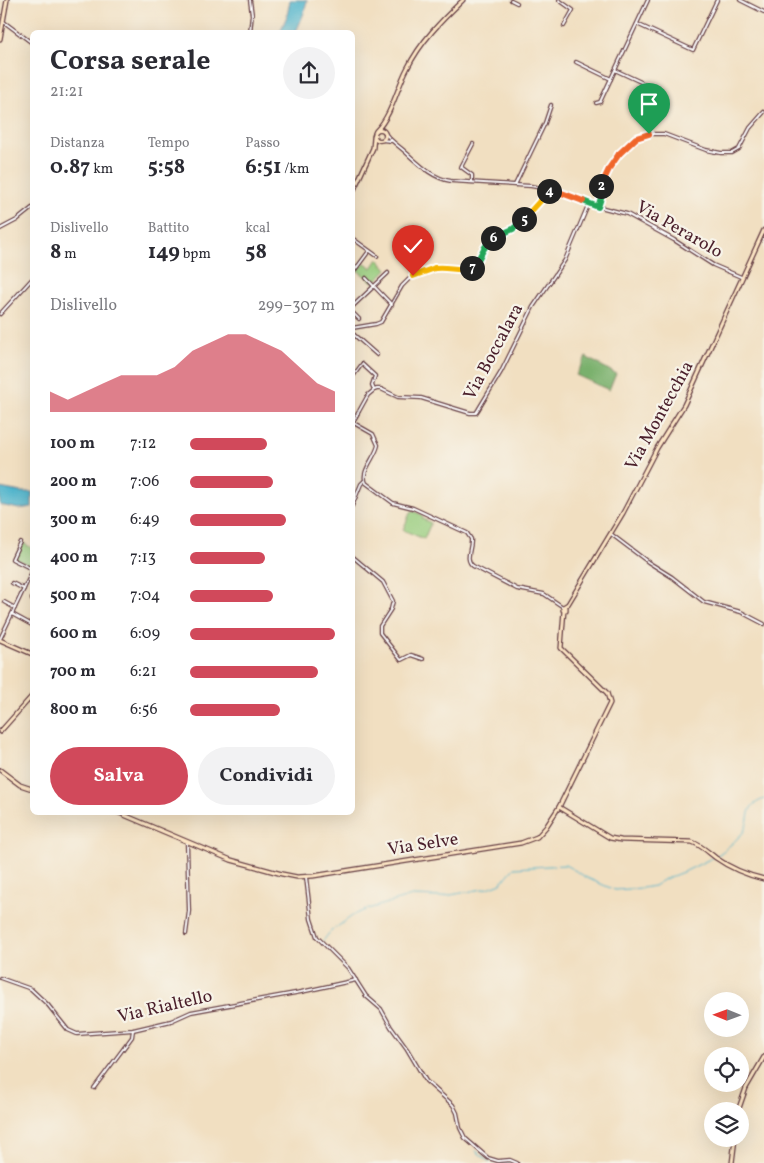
<!DOCTYPE html>
<html lang="it">
<head>
<meta charset="utf-8">
<style>
  :root { --surface:#fff; --page:#f2f2f3; --text:#2b2b33; --muted:#7c7c81; --accent:#d1495b }
  body { margin:0; font-family:Vollkorn,serif; background:var(--page); color:var(--text); height:100vh; display:flex; flex-direction:column; font-size:19px; white-space:nowrap }
  * { box-sizing:border-box; margin:0 }
  p { font-size:16px; color:var(--muted) }
  .icon { flex:none; width:28px; height:28px; fill:none; stroke:currentColor; stroke-width:2; stroke-linecap:round; stroke-linejoin:round }
  .map { position:relative; flex:1; overflow:hidden }
  .details { position:absolute; left:30px; top:30px; width:325px; height:785px; display:flex; flex-direction:column; background:var(--surface); border-radius:8px; box-shadow:0 5px 20px #0002 }
  .details>* { flex:none }
  .needle { width:32px; rotate:271deg }
  .controls { position:absolute; left:704px; top:992px; display:grid; gap:10px }
  .controls a { display:grid; place-items:center; width:45px; height:45px; border-radius:50%; background:var(--surface); box-shadow:0 5px 20px #0002; font-size:25px }
  .pin { position:absolute; display:grid; place-items:center; width:42px; height:42px; color:#fff; margin:-51px -21px; border-radius:50% 50% 50% 0; rotate:-45deg; box-shadow:0 0 5px #0007 }
  .pin .icon { rotate:45deg }
  .km { position:absolute; width:25px; height:25px; margin:-12px; border-radius:50%; background:#222; color:#fff; font-size:14px; line-height:25px; text-align:center }
  .round { display:grid; place-items:center; flex:none; width:52px; height:52px; border-radius:26px; background:var(--page) }
  .overview { display:flex; align-items:center; justify-content:space-between; height:85px; padding:0 20px }
  h1 { font-size:28px; font-weight:700; line-height:38px }
  .figures { display:grid; grid-template-columns:repeat(3,1fr); gap:8px; height:85px; padding:5px 20px }
  .figures div { display:grid; align-content:center }
  .figures b { font-size:21px; font-weight:700 }
  .figures small { font-size:14px; font-weight:400 }
  .figures p { font-size:14px }
  .chart { height:140px; padding:10px 20px }
  .chart p { display:flex; justify-content:space-between }
  .chart svg { width:100%; height:90px; margin-top:5px; fill:var(--accent); opacity:.7 }
  .action { display:flex; gap:10px; margin-top:auto; padding:10px 20px }
  .action a { flex:1; height:58px; border-radius:30px; background:var(--accent); color:#fff; font-size:20px; font-weight:700; line-height:58px; text-align:center }
  .action a+a { background:var(--page); color:var(--text) }
  ul { padding:0 20px; list-style:none; font-size:16px }
  li { display:grid; grid-template-columns:80px 60px 1fr; align-items:center; height:38px }
  li i { height:12px; border-radius:6px; background:var(--accent) }
  .map>svg:first-child { display:block }
  .green { fill:#97cc7d; stroke:#707654 }
  .forest { fill:#79b06c; stroke:#62684c }
  .water { fill:#4cb2cb; stroke:#4b687b }
  .lines { fill:none; stroke-linecap:round; stroke-linejoin:round }
  .stream { stroke:#4cb2cb; stroke-width:1 }
  .street-casing { stroke:#633c42; stroke-width:4.5 }
  .secondary-casing { stroke:#633c42; stroke-width:5.5 }
  .street { stroke:#fff; stroke-width:2 }
  .secondary { stroke:#fce5c4; stroke-width:3 }
  .split-1-casing { stroke:#fff; stroke-width:10 }
  .split-2-casing { stroke:#fff; stroke-width:10 }
  .split-3-casing { stroke:#fff; stroke-width:10 }
  .split-4-casing { stroke:#fff; stroke-width:10 }
  .split-5-casing { stroke:#fff; stroke-width:10 }
  .split-6-casing { stroke:#fff; stroke-width:10 }
  .split-7-casing { stroke:#fff; stroke-width:10 }
  .split-8-casing { stroke:#fff; stroke-width:10 }
  .split-9-casing { stroke:#fff; stroke-width:10 }
  .split-1 { stroke:#f0652b; stroke-width:6 }
  .split-2 { stroke:#f0652b; stroke-width:6 }
  .split-3 { stroke:#22a559; stroke-width:6 }
  .split-4 { stroke:#f0652b; stroke-width:6 }
  .split-5 { stroke:#f5b400; stroke-width:6 }
  .split-6 { stroke:#22a559; stroke-width:6 }
  .split-7 { stroke:#22a559; stroke-width:6 }
  .split-8 { stroke:#f5b400; stroke-width:6 }
  .split-9 { stroke:#f5b400; stroke-width:6 }
  .labels { text-anchor:middle; dominant-baseline:central; stroke-width:4.5; stroke-linejoin:round; paint-order:stroke }
  .street-label { font-size:18px; fill:#4a1f2b; stroke:#f7f3e8 }
</style>
</head>
<body>
<div class="map">
<svg width="764" height="1163" viewBox="0 0 764 1163">
  <rect width="100%" height="100%" fill="#f7f3e8"/>
  <filter id="ink" filterUnits="userSpaceOnUse"><feTurbulence type="fractalNoise" baseFrequency=".02" numOctaves="2"/><feDisplacementMap in="SourceGraphic" scale="10" xChannelSelector="R" yChannelSelector="G"/><feConvolveMatrix kernelMatrix="1 2 1 2 8 2 1 2 1" color-interpolation-filters="sRGB"/></filter>
  <filter id="wash" filterUnits="userSpaceOnUse"><feTurbulence type="fractalNoise" baseFrequency=".0096" numOctaves="4" result="noise"/><feDisplacementMap in="SourceGraphic" scale="20" xChannelSelector="R" yChannelSelector="G"/><feGaussianBlur stdDeviation="1.12" result="paint"/><feColorMatrix in="noise" values="0 0 0 0 0 0 0 0 0 0 0 0 0 0 0 0 0 1.4 0 .05"/><feComposite in="paint" operator="in"/></filter>
  <g filter="url(#wash)">
    <rect width="100%" height="100%" fill="#f1dfc1"/>
    <g class="green">
      <path d="M378 259 387 269 374 283 357 270 365 263 372 268Z"/>
      <path d="M414 511 422 515 423 519 431 523 424 539 403 530 410 513Z"/>
      <path d="M23 543 32 548V567L15 558Z"/>
    </g>
    <path class="forest" d="M586 357 616 374 609 390 576 375Z"/>
    <g class="water">
      <path d="M290 0H307L304 13 296 32H280L287 16Z"/>
      <path d="M0 488 21 492H32V507L19 509 0 505Z"/>
    </g>
    <g class="lines">
      <g class="stream">
        <path d="M716 856C721 854 742 835 744 831 752 816 743 807 764 799"/>
        <path d="M323 941 330 932 355 914 368 909 412 896 440 897 488 888 501 883 514 868 565 865 576 871 587 878 615 890 642 888 654 886 665 879 688 870 712 858"/>
        <path d="M476 1151 490 1162"/>
        <path d="M499 1163H514"/>
      </g>
    </g>
  </g>
  <g filter="url(#ink)">
    <g class="lines">
      <defs>
        <g id="street">
          <path d="M250 0 252 15 250 32"/>
          <path d="M511 0 517 3"/>
          <path d="M559 0 573 10 564 26"/>
          <path d="M740 0 764 12"/>
          <path d="M4 22 32 43"/>
          <path d="M637 24 693 50 717 0"/>
          <path d="M576 62 611 79"/>
          <path d="M615 70 658 90"/>
          <path d="M596 103 600 102 648 0"/>
          <path d="M385 133C390 140 396 144 402 149 417 162 431 178 451 181L531 186 563 192 596 206 627 214 674 240 713 265 741 277"/>
          <path d="M382 140 391 141"/>
          <path d="M472 182V175L461 167 473 144"/>
          <path d="M515 185 545 123 551 105"/>
          <path d="M598 207 600 202 602 184 610 167 616 156 637 138 645 134H664L706 150 721 153H732L739 149 750 128 764 112"/>
          <path d="M0 229 17 220 32 208"/>
          <path d="M352 238 377 256"/>
          <path d="M352 274 369 251"/>
          <path d="M366 278 392 305"/>
          <path d="M352 307 388 273"/>
          <path d="M352 312 359 319"/>
          <path d="M0 314 32 279"/>
          <path d="M352 328 376 324 381 322 402 286 409 279 439 267 459 270 472 268 478 261 488 242 515 228 550 190"/>
          <path d="M352 333 377 355"/>
          <path d="M354 375 362 364 375 376 372 385 374 390"/>
          <path d="M352 422 373 434 378 445C376 457 360 471 366 483L393 503 413 508 467 533 471 539C472 549 464 559 473 566L517 589 544 594 563 607"/>
          <path d="M353 422 368 395 374 390 377 389H381L398 397 421 398 470 413H476L478 410 501 372 533 307 565 260 589 203"/>
          <path d="M352 506 361 484 364 481"/>
          <path d="M611 534 648 562 672 577 704 602 741 612 764 624"/>
          <path d="M20 542 12 559 32 569"/>
          <path d="M352 556 383 582 393 601 391 609 380 626V633L401 660 411 655 423 659"/>
          <path d="M12 583 24 589"/>
          <path d="M32 598V600"/>
          <path d="M4 602 15 608"/>
          <path d="M12 614 32 625"/>
          <path d="M0 639 32 572"/>
          <path d="M306 877 311 919 317 937 348 968 366 996 381 1009 391 1027 407 1049 426 1081 453 1105 457 1113 460 1128 465 1138 488 1158 498 1161 510 1160 517 1163"/>
          <path d="M186 934 189 911 187 843"/>
          <path d="M0 978 31 989 48 1005 68 1030 77 1034 133 1030 171 1021 191 1012 301 992 356 980"/>
          <path d="M94 1088 132 1037 133 1030"/>
        </g>
        <g id="secondary">
          <path d="M0 39 7 0"/>
          <circle cx="380" cy="135" r="5.5"/>
          <path d="M376 131C392 115 397 88 407 69 421 41 441 21 463 0"/>
          <path d="M352 194 373 148 374 136"/>
          <path d="M566 607V610H563V607L568 604 623 513 657 448 684 405 764 230"/>
          <path d="M0 640 32 654"/>
          <path d="M0 732 32 696"/>
          <path d="M0 770 20 785 32 789"/>
          <path d="M559 807 610 838 621 840 692 842C701 845 708 852 716 858 730 868 747 875 764 879"/>
          <path d="M117 812 231 860 282 874 297 877 313 876 521 843 537 837 546 827 559 807 610 703 607 693 561 648 564 610"/>
          <path d="M738 1111 746 1088 764 1057"/>
          <path d="M732 1163 735 1139"/>
        </g>
      </defs>
      <use href="#street" class="street-casing"/>
      <use href="#secondary" class="secondary-casing"/>
      <use href="#street" class="street"/>
      <use href="#secondary" class="secondary"/>
    </g>
  </g>
  <g class="lines" filter="url(#ink)">
    <defs>
      <path id="split-1" d="M619 154 636 138 649 134"/>
      <path id="split-2" d="M601 186 610 167 619 154"/>
      <path id="split-3" d="M583 201 598 207 601 198V186"/>
      <path id="split-4" d="M549 191 551 189 583 201"/>
      <path id="split-5" d="M524 219 549 191"/>
      <path id="split-6" d="M493 238 513 229 524 219"/>
      <path id="split-7" d="M472 268C481 259 482 246 493 238"/>
      <path id="split-8" d="M435 268C448 266 459 272 472 268"/>
      <path id="split-9" d="M413 276 435 268"/>
    </defs>
    <use href="#split-1" class="split-1-casing"/>
    <use href="#split-2" class="split-2-casing"/>
    <use href="#split-3" class="split-3-casing"/>
    <use href="#split-4" class="split-4-casing"/>
    <use href="#split-5" class="split-5-casing"/>
    <use href="#split-6" class="split-6-casing"/>
    <use href="#split-7" class="split-7-casing"/>
    <use href="#split-8" class="split-8-casing"/>
    <use href="#split-9" class="split-9-casing"/>
    <use href="#split-1" class="split-1"/>
    <use href="#split-2" class="split-2"/>
    <use href="#split-3" class="split-3"/>
    <use href="#split-4" class="split-4"/>
    <use href="#split-5" class="split-5"/>
    <use href="#split-6" class="split-6"/>
    <use href="#split-7" class="split-7"/>
    <use href="#split-8" class="split-8"/>
    <use href="#split-9" class="split-9"/>
  </g>
  <g class="labels">
    <g class="street-label">
      <text transform="translate(679 230) rotate(30)">Via Perarolo</text>
      <text transform="translate(494 352) rotate(-62)">Via Boccalara</text>
      <text transform="translate(660 416) rotate(-61)">Via Montecchia</text>
      <text transform="translate(423 845) rotate(-9)">Via Selve</text>
      <text transform="translate(165 1007) rotate(-13)">Via Rialtello</text>
    </g>
  </g>
</svg>
<div class="controls">
<a><svg class="needle" viewBox="-14 -14 28 28"><path d="M0-13l5 13h-10z" fill="#e53935"/><path d="M0 13l5-13h-10z" fill="#7c7c81"/></svg></a>
<a><svg class="icon" aria-label="locate" viewBox="0 0 24 24"><circle cx="12" cy="12" r="6"/><path d="M12 2v4M12 18v4M2 12h4M18 12h4"/></svg></a>
<a><svg class="icon" aria-label="layers" viewBox="0 0 24 24"><path d="M12 4l9 5-9 5-9-5zM3 14l9 5 9-5"/></svg></a>
</div>
<div class="pin" style="left:649px;top:134px;background:#1e9e55"><svg class="icon" aria-label="arrive" viewBox="0 0 24 24"><path d="M6 21V4h12l-3 4 3 4H6"/></svg></div>
<div class="pin" style="left:413px;top:276px;background:#d93025"><svg class="icon" aria-label="check" viewBox="0 0 24 24"><path d="M5 12l5 5 9-10"/></svg></div>
<b class="km" style="left:601px;top:186px">2</b>
<b class="km" style="left:549px;top:191px">4</b>
<b class="km" style="left:524px;top:219px">5</b>
<b class="km" style="left:493px;top:238px">6</b>
<b class="km" style="left:472px;top:268px">7</b>
<section class="details">
<div class="overview"><div><h1>Corsa serale</h1><p>21:21</p></div><a class="round"><svg class="icon" aria-label="share" viewBox="0 0 24 24"><path d="M12 15V3M7 8l5-5 5 5M5 13v7h14v-7"/></svg></a></div>
<div class="figures">
<div><p>Distanza</p><b>0.87<small> km</small></b></div>
<div><p>Tempo</p><b>5:58</b></div>
<div><p>Passo</p><b>6:51<small> /km</small></b></div>
</div>
<div class="figures">
<div><p>Dislivello</p><b>8<small> m</small></b></div>
<div><p>Battito</p><b>149<small> bpm</small></b></div>
<div><p>kcal</p><b>58</b></div>
</div>
<div class="chart"><p><span>Dislivello</span>299–307 m</p>
<svg viewBox="0 0 160 44" preserveAspectRatio="none"><path d="M0 44V34L10 38L20 34L30 30L40 26L50 26L60 26L70 22L80 14L90 10L100 6L110 6L120 10L130 14L140 22L150 30L160 34V44z"/></svg>
</div>
<ul>
<li><b>100 m</b>7:12<i style="width:53%"></i></li>
<li><b>200 m</b>7:06<i style="width:57%"></i></li>
<li><b>300 m</b>6:49<i style="width:66%"></i></li>
<li><b>400 m</b>7:13<i style="width:52%"></i></li>
<li><b>500 m</b>7:04<i style="width:57%"></i></li>
<li><b>600 m</b>6:09<i style="width:100%"></i></li>
<li><b>700 m</b>6:21<i style="width:88%"></i></li>
<li><b>800 m</b>6:56<i style="width:62%"></i></li>
</ul>
<div class="action"><a>Salva</a><a>Condividi</a></div>
</section>
</div>
</body>
</html>
